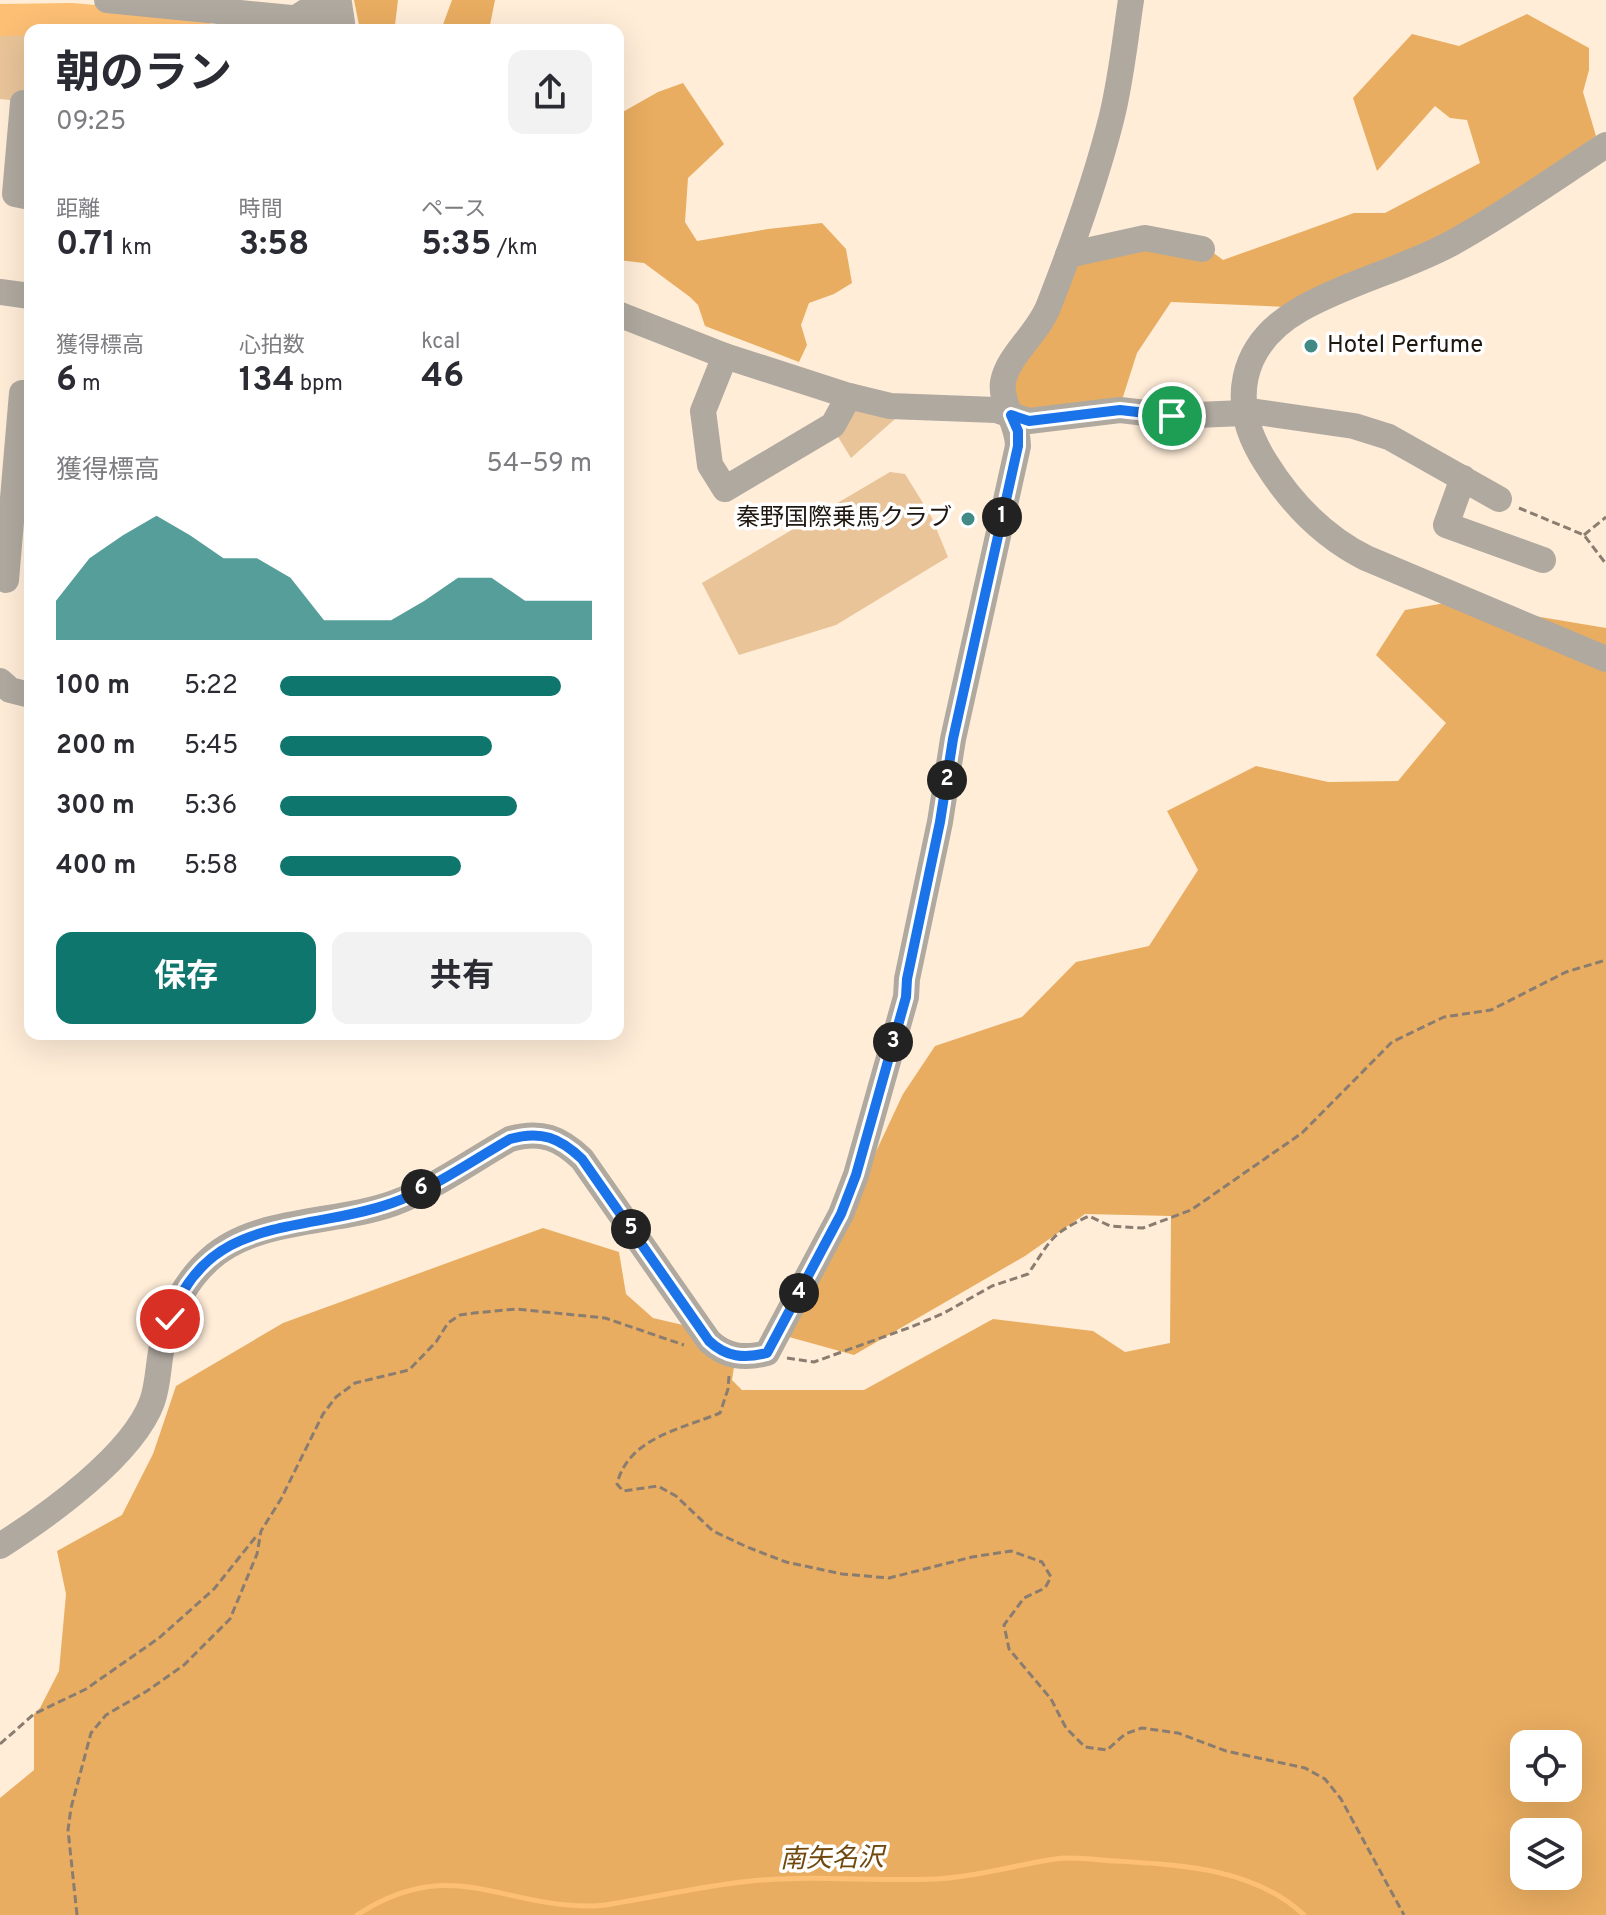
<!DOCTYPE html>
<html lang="ja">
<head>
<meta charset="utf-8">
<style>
  :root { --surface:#fff; --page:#f2f2f3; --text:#2b2b33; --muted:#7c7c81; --accent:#0f766e }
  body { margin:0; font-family:Overpass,"Noto Sans JP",sans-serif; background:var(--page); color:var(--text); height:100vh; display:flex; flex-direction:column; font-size:30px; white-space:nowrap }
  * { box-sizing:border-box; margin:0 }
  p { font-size:26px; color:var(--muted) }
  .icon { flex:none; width:44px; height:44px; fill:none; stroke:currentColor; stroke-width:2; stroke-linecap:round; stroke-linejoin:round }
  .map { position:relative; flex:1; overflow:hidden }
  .drawer { position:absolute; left:24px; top:24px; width:600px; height:1016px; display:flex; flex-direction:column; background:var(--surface); border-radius:16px; box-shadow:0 8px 32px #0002 }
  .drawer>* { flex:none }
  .controls { position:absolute; left:1510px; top:1730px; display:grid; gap:16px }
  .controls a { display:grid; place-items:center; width:72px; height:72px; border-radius:16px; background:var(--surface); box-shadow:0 8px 32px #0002; font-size:40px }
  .pin { position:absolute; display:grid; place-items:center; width:68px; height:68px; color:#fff; margin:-34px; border:4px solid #fff; border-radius:50%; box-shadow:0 2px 8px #0007 }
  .km { position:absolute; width:40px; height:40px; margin:-20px; border-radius:50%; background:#222; color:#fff; font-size:22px; line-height:40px; text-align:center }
  .round { display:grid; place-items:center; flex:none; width:84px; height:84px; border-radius:16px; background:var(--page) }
  .head { display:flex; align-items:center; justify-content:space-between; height:136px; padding:0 32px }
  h1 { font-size:44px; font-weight:700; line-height:60px }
  .metrics { display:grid; grid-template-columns:repeat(3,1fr); gap:12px; height:136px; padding:8px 32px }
  .metrics div { display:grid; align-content:center }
  .metrics b { font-size:34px; font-weight:700 }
  .metrics small { font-size:22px; font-weight:400 }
  .metrics p { font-size:22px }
  .chart { height:224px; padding:16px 32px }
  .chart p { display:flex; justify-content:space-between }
  .chart svg { width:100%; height:144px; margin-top:8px; fill:var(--accent); opacity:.7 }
  .button { display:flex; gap:16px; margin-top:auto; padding:16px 32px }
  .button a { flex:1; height:92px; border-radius:16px; background:var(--accent); color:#fff; font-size:32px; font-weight:700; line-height:92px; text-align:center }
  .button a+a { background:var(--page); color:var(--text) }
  ul { padding:0 32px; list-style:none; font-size:26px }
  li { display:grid; grid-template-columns:128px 96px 1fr; align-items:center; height:60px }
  li i { height:20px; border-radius:10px; background:var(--accent) }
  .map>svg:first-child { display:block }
  .green { fill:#e9c499 }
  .forest { fill:#e9ad61; fill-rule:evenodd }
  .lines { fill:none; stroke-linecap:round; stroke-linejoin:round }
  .stream { stroke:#fdbf74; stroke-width:5 }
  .river { stroke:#fdbf74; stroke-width:32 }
  .path { stroke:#8a7d70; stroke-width:3; stroke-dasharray:8 4; stroke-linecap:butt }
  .minor { stroke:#b0a9a0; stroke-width:26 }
  .route-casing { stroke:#fff; stroke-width:16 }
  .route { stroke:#1a73e8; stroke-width:10 }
  .poi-dot { fill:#428a86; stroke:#fff; stroke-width:3 }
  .labels { text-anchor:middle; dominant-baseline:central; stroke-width:7; stroke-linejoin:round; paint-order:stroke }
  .poi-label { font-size:24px; fill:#1f1811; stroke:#fff; text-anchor:start }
  .water-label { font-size:26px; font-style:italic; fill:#71490e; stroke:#fff }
</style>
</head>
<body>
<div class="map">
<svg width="1606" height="1915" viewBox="0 0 1606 1915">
  <rect width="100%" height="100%" fill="#ffedd8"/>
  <g class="green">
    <path d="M0 26H57L124 30H30V102L0 99Z"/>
    <path d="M856 410 895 419 851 458 835 432Z"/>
    <path d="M890 472 905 474 931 516 948 557 836 625 739 655 702 583Z"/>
  </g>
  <g class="forest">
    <path d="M354 0H398L395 25 360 30Z"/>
    <path d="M452 0H495L489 30H441Z"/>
    <path d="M1527 14 1589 48V70L1583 92 1596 136 1481 217 1288 307 1171 302 1137 353 1121 403 1023 410 1011 396 1012 382 1073 262 1199 242 1223 260 1354 213H1385L1480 163 1467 120 1450 118 1435 106 1377 171 1353 98 1412 34 1459 46Z"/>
    <path d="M683 83 724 144 688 178 685 222 697 241 768 229 822 223 846 249 852 283 834 294 809 303 801 325 807 345 799 362 705 326 698 305 690 297 644 263 618 260V111L621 113 658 92Z"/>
    <path d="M1451 602 1606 628V1915H0V1798L34 1770V1714L40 1708 59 1671 66 1594 57 1551 122 1515 153 1454 176 1386 283 1323 543 1228 619 1252 626 1294 653 1318 700 1329 736 1354 732 1380 742 1390H864L993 1319 1093 1331 1125 1352 1170 1343 1171 1216 1085 1214 1025 1256 854 1355 789 1337 903 1094 935 1046 1022 1017 1076 962 1149 946 1198 870 1167 811 1256 766 1328 782 1398 781 1446 723 1376 655 1405 610ZM1524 1744H1568V1788H1524ZM1524 1832H1568V1876H1524Z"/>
  </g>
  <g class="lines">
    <path class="stream" d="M357 1915C451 1854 499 1907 592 1906 606 1906 620 1902 634 1900 670 1894 706 1886 742 1882 806 1874 871 1882 936 1879 977 1877 1015 1865 1055 1859 1074 1856 1097 1860 1116 1861 1181 1865 1254 1868 1304 1915"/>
    <path class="river" d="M0 20 71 19 196 30"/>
    <g class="path">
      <path d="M1519 508 1584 535 1606 564"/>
      <path d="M1584 535 1606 517"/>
      <path d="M787 1358 814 1362 911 1327 944 1313 992 1286 1028 1274C1052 1239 1049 1235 1089 1216L1110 1226 1143 1228 1191 1210 1302 1133 1392 1042 1444 1017 1491 1010 1566 972 1606 960"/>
      <path d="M729 1376 728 1389 720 1413C681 1429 628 1438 617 1484L623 1491 658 1486 676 1496 713 1531 747 1547 786 1562 842 1574 889 1578 972 1557 1011 1551 1042 1562 1051 1577 1045 1588 1024 1598 1004 1625 1009 1649 1051 1699 1066 1728 1085 1747 1107 1750 1125 1734 1142 1728 1178 1733 1226 1751 1305 1768 1325 1779 1341 1799 1404 1915"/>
      <path d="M0 1744 34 1714 86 1689 159 1638 214 1589 258 1534"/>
      <path d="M77 1915 68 1830 71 1808 91 1733 106 1715 147 1691 184 1665 230 1619 257 1554 261 1531 281 1499 323 1414 336 1397 355 1383 409 1370 436 1342 448 1323 460 1315 474 1313 516 1309 605 1318 684 1345"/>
    </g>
    <g class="minor">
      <path d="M107 0 342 23 339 3 324 0 296 18"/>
      <path d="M30 104 23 103 15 194 30 197"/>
      <path d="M1606 145C1555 178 1505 214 1452 243 1404 269 1349 282 1301 309 1238 345 1228 404 1266 463 1291 503 1324 537 1366 558L1606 659"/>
      <path d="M1068 255 1145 238 1202 249"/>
      <path d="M0 292 30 296"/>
      <path d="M618 314 725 356 849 396 890 406 996 410 1029 421 1120 410 1172 416 1244 413"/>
      <path d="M725 356 703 411 710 465 725 489 833 425 849 396"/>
      <path d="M1243 410 1354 426 1389 437 1499 499"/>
      <path d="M1463 478 1446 525 1543 560"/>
      <path d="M6 580 22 393 30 394"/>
      <path d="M0 681 10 690 30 695"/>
      <path d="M0 1546C47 1516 132 1456 152 1402 159 1383 158 1361 163 1342 170 1311 186 1280 210 1259 256 1217 337 1224 394 1203 434 1188 473 1160 510 1139 541 1130 560 1138 582 1159L709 1341C726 1357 744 1359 767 1353L841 1214 856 1175 906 997 907 979 940 822 953 739 1018 446C1018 423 1000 403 1003 382 1008 355 1038 334 1049 305 1073 244 1095 183 1111 120 1121 81 1125 40 1131 0"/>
    </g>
  </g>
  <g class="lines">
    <defs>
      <path id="route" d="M170 1319C209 1212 305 1234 392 1203 432 1189 473 1160 510 1139 541 1130 560 1138 582 1159L709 1341C726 1357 744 1359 767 1353L841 1214 856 1175 906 997 907 979 940 822 953 739 1018 446V431L1011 415 1029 421 1120 410 1172 416"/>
    </defs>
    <use href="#route" class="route-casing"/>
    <use href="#route" class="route"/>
  </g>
  <g class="poi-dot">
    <circle cx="1311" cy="346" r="8"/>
    <circle cx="968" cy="519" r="8"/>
  </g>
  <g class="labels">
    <g class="poi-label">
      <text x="1327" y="346">Hotel Perfume</text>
      <text x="952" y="519" text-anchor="end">秦野国際乗馬クラブ</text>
    </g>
    <g class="water-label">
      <text transform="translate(832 1860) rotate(-1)">南矢名沢</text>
    </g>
  </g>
</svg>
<div class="controls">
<a><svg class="icon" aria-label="locate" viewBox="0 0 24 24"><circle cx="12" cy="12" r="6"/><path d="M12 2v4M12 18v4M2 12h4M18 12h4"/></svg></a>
<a><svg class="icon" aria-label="layers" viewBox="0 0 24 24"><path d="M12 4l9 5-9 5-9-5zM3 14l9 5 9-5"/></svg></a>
</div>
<div class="pin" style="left:1172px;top:416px;background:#1e9e55"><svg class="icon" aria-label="arrive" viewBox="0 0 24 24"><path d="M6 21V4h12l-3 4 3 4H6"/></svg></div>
<div class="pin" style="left:170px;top:1319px;background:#d93025"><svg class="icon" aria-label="check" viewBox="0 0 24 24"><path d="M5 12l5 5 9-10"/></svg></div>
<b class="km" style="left:1002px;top:517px">1</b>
<b class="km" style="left:947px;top:780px">2</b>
<b class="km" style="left:893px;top:1042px">3</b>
<b class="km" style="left:799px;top:1293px">4</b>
<b class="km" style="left:631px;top:1229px">5</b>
<b class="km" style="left:421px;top:1189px">6</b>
<section class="drawer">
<div class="head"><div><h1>朝のラン</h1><p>09:25</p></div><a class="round"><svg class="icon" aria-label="share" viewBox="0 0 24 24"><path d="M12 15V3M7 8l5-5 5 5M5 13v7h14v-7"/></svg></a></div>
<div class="metrics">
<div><p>距離</p><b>0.71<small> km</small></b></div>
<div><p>時間</p><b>3:58</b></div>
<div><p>ペース</p><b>5:35<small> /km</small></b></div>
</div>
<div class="metrics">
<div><p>獲得標高</p><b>6<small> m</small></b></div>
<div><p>心拍数</p><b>134<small> bpm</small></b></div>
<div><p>kcal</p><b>46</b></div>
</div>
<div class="chart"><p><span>獲得標高</span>54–59 m</p>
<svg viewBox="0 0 160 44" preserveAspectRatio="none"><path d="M0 44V32L10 19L20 12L30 6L40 12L50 19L60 19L70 25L80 38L90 38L100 38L110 32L120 25L130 25L140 32L150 32L160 32V44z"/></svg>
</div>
<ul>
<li><b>100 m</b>5:22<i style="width:90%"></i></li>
<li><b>200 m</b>5:45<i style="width:68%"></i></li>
<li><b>300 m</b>5:36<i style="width:76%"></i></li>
<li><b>400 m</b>5:58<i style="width:58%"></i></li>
</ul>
<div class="button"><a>保存</a><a>共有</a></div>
</section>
</div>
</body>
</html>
